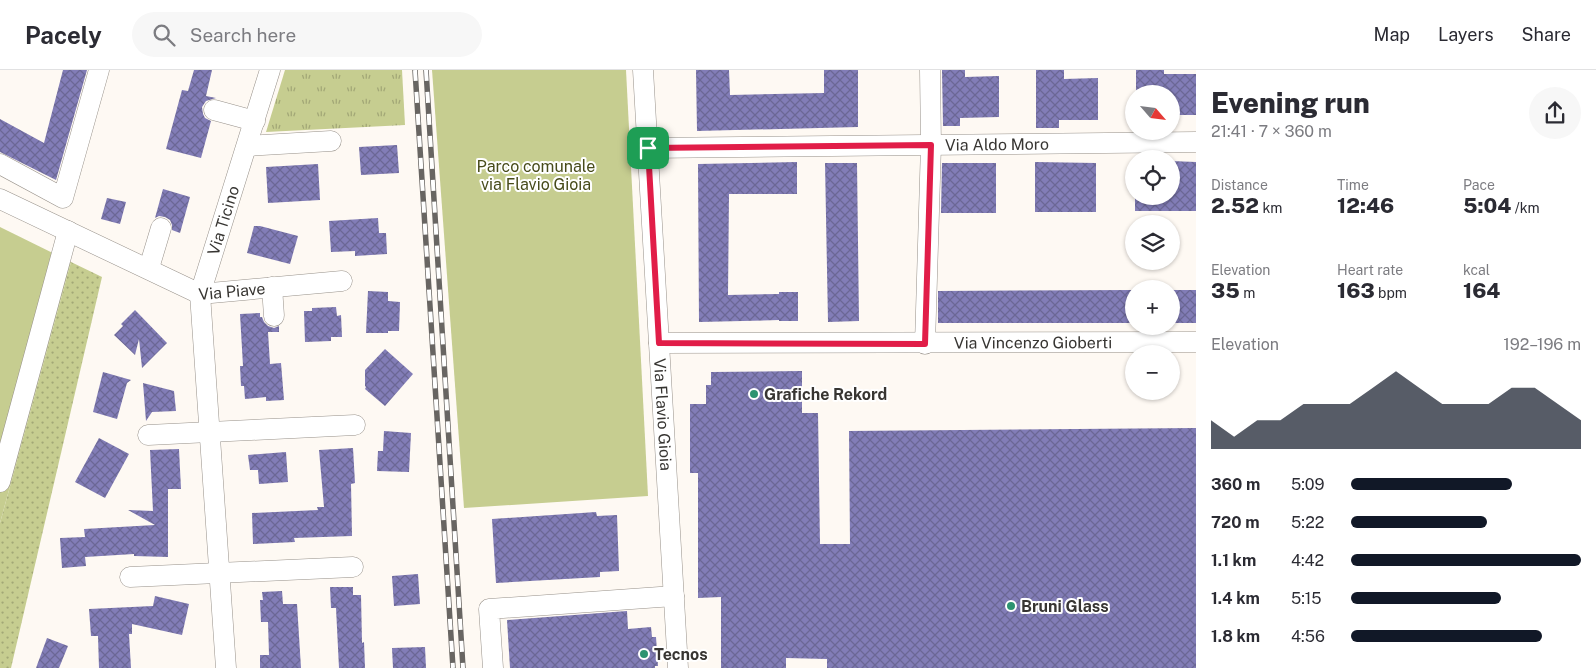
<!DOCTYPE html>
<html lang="en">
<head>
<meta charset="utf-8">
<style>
  :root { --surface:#fff; --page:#f7f7f7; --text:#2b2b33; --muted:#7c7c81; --line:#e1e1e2; --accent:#111827 }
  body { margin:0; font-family:"Public Sans",sans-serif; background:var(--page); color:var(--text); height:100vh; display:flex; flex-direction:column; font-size:19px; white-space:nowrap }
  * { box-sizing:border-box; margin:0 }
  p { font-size:16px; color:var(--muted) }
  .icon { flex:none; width:28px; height:28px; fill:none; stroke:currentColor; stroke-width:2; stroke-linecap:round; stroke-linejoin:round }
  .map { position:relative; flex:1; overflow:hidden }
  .drawer { display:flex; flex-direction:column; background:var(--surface); width:400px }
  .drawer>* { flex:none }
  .needle { width:32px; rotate:118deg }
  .controls { position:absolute; left:1125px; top:15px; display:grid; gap:10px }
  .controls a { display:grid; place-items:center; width:55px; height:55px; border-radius:50%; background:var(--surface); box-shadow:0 1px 4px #0004; font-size:25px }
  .pin { position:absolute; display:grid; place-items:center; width:42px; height:42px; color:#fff; margin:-21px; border-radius:10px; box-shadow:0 2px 8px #0006 }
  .round { display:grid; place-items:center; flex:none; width:52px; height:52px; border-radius:26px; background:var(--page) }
  .summary { display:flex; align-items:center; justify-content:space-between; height:85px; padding:0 15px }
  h1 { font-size:28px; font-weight:800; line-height:38px }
  .figures { display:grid; grid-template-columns:repeat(3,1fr); gap:8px; height:85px; padding:5px 15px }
  .figures div { display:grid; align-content:center }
  .figures b { font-size:21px; font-weight:800 }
  .figures small { font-size:14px; font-weight:400 }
  .figures p { font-size:14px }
  .chart { height:140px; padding:10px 15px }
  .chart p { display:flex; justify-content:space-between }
  .chart svg { width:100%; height:90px; margin-top:5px; fill:var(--accent); opacity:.7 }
  ul { padding:0 15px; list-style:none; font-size:16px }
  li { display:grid; grid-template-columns:80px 60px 1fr; align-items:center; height:38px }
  li i { height:12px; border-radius:6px; background:var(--accent) }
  header { display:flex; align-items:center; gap:30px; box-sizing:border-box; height:70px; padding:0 25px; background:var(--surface); border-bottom:1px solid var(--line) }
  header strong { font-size:24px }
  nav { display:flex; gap:28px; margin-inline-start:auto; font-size:18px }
  .search { width:350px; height:45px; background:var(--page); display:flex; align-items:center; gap:12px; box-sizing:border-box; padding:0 18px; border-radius:28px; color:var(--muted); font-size:19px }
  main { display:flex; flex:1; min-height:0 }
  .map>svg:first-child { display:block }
  .grass { fill:url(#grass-tufts) }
  .park { fill:#c6cd90 }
  .garden { fill:url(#garden-dots) }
  .building { fill:url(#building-cross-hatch) }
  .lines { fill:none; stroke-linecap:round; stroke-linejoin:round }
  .minor-casing { stroke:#97918a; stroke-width:21 }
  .minor { stroke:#fff; stroke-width:20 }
  .rail-casing { stroke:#686562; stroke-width:5.5 }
  .rail { stroke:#fff; stroke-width:4; stroke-dasharray:11; stroke-linecap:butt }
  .route-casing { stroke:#fff; stroke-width:10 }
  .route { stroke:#e11d48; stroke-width:6 }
  .poi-dot { fill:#2d9370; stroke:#fff; stroke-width:2 }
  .labels { text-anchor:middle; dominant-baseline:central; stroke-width:4; stroke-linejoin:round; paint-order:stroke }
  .street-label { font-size:16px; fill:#373532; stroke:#fff }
  .park-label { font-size:16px; fill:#474b1a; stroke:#fff }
  .poi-label { font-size:16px; font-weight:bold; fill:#373532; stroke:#fff; text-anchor:start }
</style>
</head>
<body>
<header>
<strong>Pacely</strong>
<div class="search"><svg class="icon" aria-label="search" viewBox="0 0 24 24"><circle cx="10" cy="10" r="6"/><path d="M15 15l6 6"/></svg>Search here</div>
<nav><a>Map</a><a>Layers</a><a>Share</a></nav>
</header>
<main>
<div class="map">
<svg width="1196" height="598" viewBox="0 0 1196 598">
  <defs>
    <pattern id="grass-tufts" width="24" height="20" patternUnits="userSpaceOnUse" patternTransform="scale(1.25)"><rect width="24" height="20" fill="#c6cd90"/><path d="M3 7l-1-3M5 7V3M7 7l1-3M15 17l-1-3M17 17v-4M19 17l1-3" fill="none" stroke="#a2a776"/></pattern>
    <pattern id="garden-dots" width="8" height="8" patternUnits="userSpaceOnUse" patternTransform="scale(1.25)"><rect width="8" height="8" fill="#c6cd90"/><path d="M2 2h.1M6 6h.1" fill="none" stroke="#a2a776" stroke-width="1.8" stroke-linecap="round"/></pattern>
    <pattern id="building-cross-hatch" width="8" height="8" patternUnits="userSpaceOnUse" patternTransform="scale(1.25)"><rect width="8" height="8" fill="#827db7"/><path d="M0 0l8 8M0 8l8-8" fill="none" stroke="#6b6795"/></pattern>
  </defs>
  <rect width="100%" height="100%" fill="#fef9f3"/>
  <path class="grass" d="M285 0H402L405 55 266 62Z"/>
  <g class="park">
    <path d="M432 0H626L648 426 464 438Z"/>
    <path d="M0 157 71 192 0 453Z"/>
  </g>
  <path class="garden" d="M71 192 102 207 11 598H0V453Z"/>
  <g class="building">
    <path d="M63 0H87L56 110 0 82V49L44 73Z"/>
    <path d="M194 0H212L206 26 216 28 206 31 202 37 203 44 205 48 211 51 201 88 166 79 182 20 188 21Z"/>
    <path d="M696 0H729L730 25 824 23V0H858V57L697 61Z"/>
    <path d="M942 0H965V7L999 6V47L960 48V56H943Z"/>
    <path d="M1036 0H1064V9L1098 8V50H1059V58H1036Z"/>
    <path d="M1136 0H1164V4H1196V45H1179L1178 41H1171V24H1136Z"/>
    <path d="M397 75 399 103 361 105 359 77Z"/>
    <path d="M1171 91 1196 92V141H1135V126H1171Z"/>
    <path d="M797 92V124H729L728 225 779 224V222H798V251H779V250L699 252 698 94Z"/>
    <path d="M1035 92 1096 93V142H1035Z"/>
    <path d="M825 93H857L859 251 828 252Z"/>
    <path d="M942 93H996V143H941Z"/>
    <path d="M318 94 320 130 268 133 266 97Z"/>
    <path d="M163 119 190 127 180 163 172 160V155L170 150 165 147 159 146 155 148Z"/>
    <path d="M107 128 126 132 120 154 101 149Z"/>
    <path d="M378 148 379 163H386L387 184 355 186V181L331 182 329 151Z"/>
    <path d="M254 156H260L298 166 290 194 247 183Z"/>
    <path d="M1134 220V253H938V221Z"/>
    <rect x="1171" y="220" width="25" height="33"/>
    <path d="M368 221 388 222V231L400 232 399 261H388V263H366Z"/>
    <path d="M336 237 337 246 341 245 342 267H331V271L305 272 304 241H312V238Z"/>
    <path d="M135 240 167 273 142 298 139 269 135 285 114 265 123 256 121 254Z"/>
    <path d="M260 243V247H262L264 252 268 256 274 258 279 256V262H268L270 294 281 293 284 330 266 331V327L245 329 244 316H241L240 296H243L240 244Z"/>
    <path d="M385 279 413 304 385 336 365 319 366 317 365 316V300Z"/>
    <path d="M802 301V343H818L820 474H850L849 361 1196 358V598H827V589L786 588V598H721V527L698 528V403H690V334H706V315H711V302Z"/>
    <path d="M103 302 131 310 127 313 117 349 93 342Z"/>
    <path d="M143 313 174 321 176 341 152 342 146 351Z"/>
    <path d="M384 361 411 363 409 402 377 401 378 381H383Z"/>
    <path d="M99 368 129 384 105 428 75 412Z"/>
    <path d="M353 378 355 413 351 414 352 466 294 468 295 472 253 474 252 443 318 440 317 437H324L319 380Z"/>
    <path d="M179 379 181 419H168V487L134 486V484L85 487 86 496 62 498 60 468 85 467 84 459 155 455 128 440 153 441 150 380Z"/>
    <path d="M286 382 288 412 259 414 258 400H250L248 385Z"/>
    <path d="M596 442 597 446 617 445 619 501 600 502V507L496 513 492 449Z"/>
    <path d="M418 504 420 534 394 536 392 506Z"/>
    <path d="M330 517H353V525H361L362 573 364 572 365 598H339L336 538H331Z"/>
    <path d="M282 521 283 534H297L301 598H260V585H269L268 552H261L260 530H263L262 522Z"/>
    <path d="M155 526 189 534 182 565 132 554V564H129L131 598H99L98 566H91L89 539 153 536Z"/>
    <path d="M627 541 628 559 651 557 652 567H656L658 596H655V598H510L507 550Z"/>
    <path d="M47 568 68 576 59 598H36Z"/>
    <path d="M425 577 426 598H393L392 578Z"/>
  </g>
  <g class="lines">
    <defs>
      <g id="minor">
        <path id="s1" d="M643 0 678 598"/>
        <path d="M214 40 255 51"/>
        <path d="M247 76 331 71"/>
        <path id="s2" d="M648 78 1196 72"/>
        <path d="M0 94 63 128 99 0"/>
        <path d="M0 129 200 224"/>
        <path d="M149 198 161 158"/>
        <path d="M272 217 274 246"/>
        <path id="s3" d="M200 224 342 211"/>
        <path id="s4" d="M659 273 1196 272"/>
        <path d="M925 274 931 75 930 0"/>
        <path d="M148 365 355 355"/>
        <path d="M0 412 68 161"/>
        <path d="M130 507 353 497"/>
        <path id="s5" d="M226 598 200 224 270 0"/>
        <path d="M493 598 489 539 674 526"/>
      </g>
    </defs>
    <use href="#minor" class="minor-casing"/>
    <use href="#minor" class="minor"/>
    <defs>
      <g id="rail">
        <path d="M415 0 453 598"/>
        <path d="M426 0 463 598"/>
      </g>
    </defs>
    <use href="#rail" class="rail-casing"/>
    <use href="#rail" class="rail"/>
  </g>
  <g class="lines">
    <defs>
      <path id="route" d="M931 75 925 274 659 273 648 78Z"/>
    </defs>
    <use href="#route" class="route-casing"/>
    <use href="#route" class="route"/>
  </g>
  <g class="poi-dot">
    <circle cx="754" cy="324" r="5"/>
    <circle cx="1011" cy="536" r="5"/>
    <circle cx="644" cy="584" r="5"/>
  </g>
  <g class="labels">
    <g class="street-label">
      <text stroke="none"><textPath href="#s2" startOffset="349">Via Aldo Moro</textPath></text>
      <text stroke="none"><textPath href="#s5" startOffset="452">Via Ticino</textPath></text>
      <text stroke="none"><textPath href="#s3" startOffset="32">Via Piave</textPath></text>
      <text stroke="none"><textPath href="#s4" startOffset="374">Via Vincenzo Gioberti</textPath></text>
      <text stroke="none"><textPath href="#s1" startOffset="345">Via Flavio Gioia</textPath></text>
    </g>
    <g class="park-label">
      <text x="536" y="96">Parco comunale<tspan x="536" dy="18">via Flavio Gioia</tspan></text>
    </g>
    <g class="poi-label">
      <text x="764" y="324">Grafiche Rekord</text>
      <text x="1021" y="536">Bruni Glass</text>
      <text x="654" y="584">Tecnos</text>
    </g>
  </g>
</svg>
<div class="controls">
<a><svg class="needle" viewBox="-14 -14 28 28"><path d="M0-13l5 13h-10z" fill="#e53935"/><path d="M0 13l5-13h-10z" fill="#7c7c81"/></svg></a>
<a><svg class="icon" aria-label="locate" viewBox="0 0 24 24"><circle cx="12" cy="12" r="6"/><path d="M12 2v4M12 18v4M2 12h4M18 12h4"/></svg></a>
<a><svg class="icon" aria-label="layers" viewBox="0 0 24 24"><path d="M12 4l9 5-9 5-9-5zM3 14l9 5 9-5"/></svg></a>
<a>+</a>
<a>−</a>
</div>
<div class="pin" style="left:648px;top:78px;background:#1e9e55"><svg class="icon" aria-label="arrive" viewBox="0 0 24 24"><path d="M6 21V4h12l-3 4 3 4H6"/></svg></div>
</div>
<section class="drawer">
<div class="summary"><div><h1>Evening run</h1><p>21:41 · 7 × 360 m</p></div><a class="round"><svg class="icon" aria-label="share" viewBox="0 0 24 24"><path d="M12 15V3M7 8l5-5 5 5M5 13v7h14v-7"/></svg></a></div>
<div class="figures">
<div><p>Distance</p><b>2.52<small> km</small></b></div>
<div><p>Time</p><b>12:46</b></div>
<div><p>Pace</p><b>5:04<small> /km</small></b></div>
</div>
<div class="figures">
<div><p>Elevation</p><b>35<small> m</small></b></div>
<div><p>Heart rate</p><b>163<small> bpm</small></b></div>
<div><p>kcal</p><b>164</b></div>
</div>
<div class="chart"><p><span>Elevation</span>192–196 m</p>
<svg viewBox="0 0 160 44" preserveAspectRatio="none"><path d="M0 44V30L10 38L20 30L30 30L40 22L50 22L60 22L70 14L80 6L90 14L100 22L110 22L120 22L130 14L140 14L150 22L160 30V44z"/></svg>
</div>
<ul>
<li><b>360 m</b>5:09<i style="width:70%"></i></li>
<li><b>720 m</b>5:22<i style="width:59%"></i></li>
<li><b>1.1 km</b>4:42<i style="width:100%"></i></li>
<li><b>1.4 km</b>5:15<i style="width:65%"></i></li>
<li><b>1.8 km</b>4:56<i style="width:83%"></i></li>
</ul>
</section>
</main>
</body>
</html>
